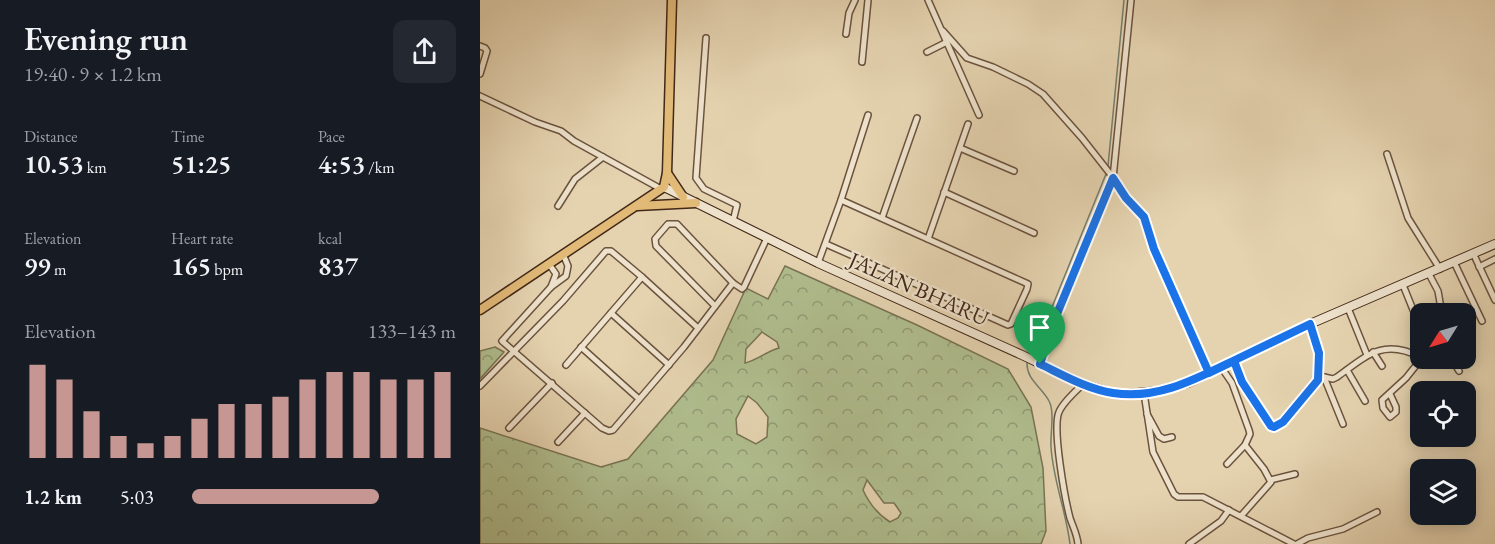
<!DOCTYPE html>
<html lang="en">
<head>
<meta charset="utf-8">
<style>
  :root { --surface:#171b24; --page:#242831; --text:#f1f3f6; --muted:#9ea1a6; --accent:#c59692 }
  body { margin:0; font-family:"EB Garamond",serif; background:var(--page); color:var(--text); height:100vh; display:flex; flex-direction:column; font-size:22px; white-space:nowrap }
  * { box-sizing:border-box; margin:0 }
  p { font-size:20px; color:var(--muted) }
  .icon { flex:none; width:33px; height:33px; fill:none; stroke:currentColor; stroke-width:2; stroke-linecap:round; stroke-linejoin:round }
  .map { position:relative; flex:1; overflow:hidden }
  .drawer { display:flex; flex-direction:column; background:var(--surface); width:480px }
  .drawer>* { flex:none }
  .needle { width:39px; rotate:233deg }
  .buttons { position:absolute; left:930px; top:303px; display:grid; gap:12px }
  .buttons a { display:grid; place-items:center; width:66px; height:66px; border-radius:12px; background:var(--surface); box-shadow:0 3px 15px #0003; font-size:30px }
  .pin { position:absolute; display:grid; place-items:center; width:51px; height:51px; color:#fff; margin:-62px -26px; border-radius:50% 50% 50% 0; rotate:-45deg; box-shadow:0 0 6px #0007 }
  .pin .icon { rotate:45deg }
  .round { display:grid; place-items:center; flex:none; width:63px; height:63px; border-radius:12px; background:var(--page) }
  .summary { display:flex; align-items:center; justify-content:space-between; height:102px; padding:0 24px }
  h1 { font-size:33px; font-weight:600; line-height:45px }
  .metrics { display:grid; grid-template-columns:repeat(3,1fr); gap:9px; height:102px; padding:6px 24px }
  .metrics div { display:grid; align-content:center }
  .metrics b { font-size:26px; font-weight:600 }
  .metrics small { font-size:16px; font-weight:400 }
  .metrics p { font-size:16px }
  .chart { height:168px; padding:12px 24px }
  .chart p { display:flex; justify-content:space-between }
  .chart svg { width:100%; height:108px; margin-top:6px; stroke:var(--accent); stroke-width:6 }
  ul { padding:0 24px; list-style:none; font-size:20px }
  li { display:grid; grid-template-columns:96px 72px 1fr; align-items:center; height:45px }
  li i { height:15px; border-radius:8px; background:var(--accent) }
  main { display:flex; flex:1; min-height:0 }
  .map>svg:first-child { display:block }
  .forest { fill:url(#forest-crowns); stroke:#797354; stroke-width:1.5; fill-rule:evenodd }
  .lines { fill:none; stroke-linecap:round; stroke-linejoin:round }
  .stream { stroke:#747e6e; stroke-width:1.5 }
  .street-casing { stroke:#6b533e; stroke-width:8 }
  .secondary-casing { stroke:#422818; stroke-width:10 }
  .primary-casing { stroke:#422818; stroke-width:11 }
  .street { stroke:#eee2cc; stroke-width:5 }
  .secondary { stroke:#eee2cc; stroke-width:8 }
  .primary { stroke:#e2ba78; stroke-width:8 }
  .route-casing { stroke:#fff; stroke-width:12 }
  .route { stroke:#1a73e8; stroke-width:8 }
  .labels { text-anchor:middle; dominant-baseline:central; stroke-width:4.5; stroke-linejoin:round; paint-order:stroke }
  .street-label { font-size:22px; fill:#422818; stroke:#eee2cc }
</style>
</head>
<body>
<main>
<section class="drawer">
<div class="summary"><div><h1>Evening run</h1><p>19:40 · 9 × 1.2 km</p></div><a class="round"><svg class="icon" aria-label="share" viewBox="0 0 24 24"><path d="M12 15V3M7 8l5-5 5 5M5 13v7h14v-7"/></svg></a></div>
<div class="metrics">
<div><p>Distance</p><b>10.53<small> km</small></b></div>
<div><p>Time</p><b>51:25</b></div>
<div><p>Pace</p><b>4:53<small> /km</small></b></div>
</div>
<div class="metrics">
<div><p>Elevation</p><b>99<small> m</small></b></div>
<div><p>Heart rate</p><b>165<small> bpm</small></b></div>
<div><p>kcal</p><b>837</b></div>
</div>
<div class="chart"><p><span>Elevation</span>133–143 m</p>
<svg viewBox="0 0 160 44" preserveAspectRatio="none"><path d="M5 44V6M15 44V12M25 44V25M35 44V35M45 44V38M55 44V35M65 44V28M75 44V22M85 44V22M95 44V19M105 44V12M115 44V9M125 44V9M135 44V12M145 44V12M155 44V9"/></svg>
</div>
<ul>
<li><b>1.2 km</b>5:03<i style="width:71%"></i></li>
</ul>
</section>
<div class="map">
<svg width="1015" height="544" viewBox="0 0 1015 544">
  <defs>
    <pattern id="forest-crowns" width="20" height="18" patternUnits="userSpaceOnUse" patternTransform="scale(1.5)"><rect width="20" height="18" fill="#b0be8f"/><path d="M2 6a3 3 0 1 1 6 0M12 15a3 3 0 1 1 6 0" fill="none" stroke="#919a74"/></pattern>
  </defs>
  <rect width="100%" height="100%" fill="#e5d3b0"/>
  <filter id="stains"><feTurbulence type="fractalNoise" baseFrequency=".00333" numOctaves="4"/><feColorMatrix values="0 0 0 0 .2 0 0 0 0 .09 0 0 0 0 .02 0 0 0 .5 -.17"/></filter>
  <radialGradient id="worn" r=".72"><stop offset=".6" stop-color="#630" stop-opacity="0"/><stop offset="1" stop-color="#630" stop-opacity=".3"/></radialGradient>
  <g class="forest">
    <path d="M305 266 437 325 528 369 551 407 563 468 566 531 561 544H0V428L121 467 148 459 233 360 266 288 288 299ZM282 332 297 342 299 348C287 351 278 360 265 363L266 349ZM268 396 277 403 288 417 287 437 276 444 257 434 256 419ZM387 480 404 503H414L421 513 418 518 410 522C397 514 389 503 383 490Z"/>
    <path d="M15 347 24 352 0 379V351Z"/>
  </g>
  <g class="lines">
    <g class="stream">
      <path d="M628 166 644 0"/>
      <path d="M550 355 568 317 626 174"/>
      <path d="M547 362C546 380 562 387 569 401 575 412 570 435 571 447 573 480 586 511 590 544"/>
    </g>
    <defs>
      <g id="street">
        <path d="M448 0 499 115"/>
        <path d="M463 31 487 58 513 67 548 84 563 94 602 138 635 180 646 198 661 213 674 250 729 373"/>
        <path d="M366 34 369 13 375 0"/>
        <path d="M226 38 216 178 224 189 257 205 253 221"/>
        <path d="M0 46 5 48 7 51 0 74"/>
        <path d="M447 52 467 42"/>
        <path d="M382 62 388 0"/>
        <path d="M0 96 55 122 81 131 94 141 181 189"/>
        <path d="M480 148 534 171"/>
        <path d="M907 154 928 218 960 269"/>
        <path d="M464 192 554 233"/>
        <path d="M78 206 95 179 123 157"/>
        <path d="M402 218 437 118"/>
        <path d="M448 239 488 124"/>
        <path d="M346 244 528 325 531 324 547 289 548 284 361 200"/>
        <path d="M993 253 1015 300"/>
        <path d="M83 254 88 266 86 276 71 287 22 341 122 428 129 431 133 430 204 347 253 283"/>
        <path d="M974 262 1002 321"/>
        <path d="M338 263 361 200 388 115"/>
        <path d="M69 264 76 274 71 287"/>
        <path d="M999 267 1015 259"/>
        <path d="M949 274 958 291 962 314"/>
        <path d="M923 285 940 327"/>
        <path d="M235 306 176 246 175 239 188 224H197L253 283 262 289 264 287 287 238"/>
        <path d="M868 308 887 355"/>
        <path d="M131 313 189 365"/>
        <path d="M101 347 159 399"/>
        <path d="M893 352 902 366"/>
        <path d="M971 358 979 371"/>
        <path d="M754 361 767 391 791 426 798 425 838 379 839 353 830 324"/>
        <path d="M560 364 572 326 633 178 651 0"/>
        <path d="M86 365 162 277"/>
        <path d="M741 367 752 383 769 430 770 434 765 445 784 469 791 482 761 516"/>
        <path d="M867 370 885 401"/>
        <path d="M844 377 853 379 857 377C886 356 903 338 940 357"/>
        <path d="M844 377 863 424"/>
        <path d="M0 386 83 301 126 251H131L162 277 218 328"/>
        <path d="M664 393 673 452 694 494 698 497H723L814 544"/>
        <path d="M910 394 916 407V412L910 417 903 408 902 400 926 378 942 358"/>
        <path d="M667 414 679 436 684 439 692 437"/>
        <path d="M29 428 72 383"/>
        <path d="M78 442 105 413"/>
        <path d="M747 464 765 445"/>
        <path d="M790 480 815 474"/>
        <path d="M598 544C597 534 593 527 590 518 585 499 572 428 579 412 583 402 595 392 603 384"/>
        <path d="M709 544 741 521 749 510"/>
        <path d="M817 544 828 538 863 529 897 512"/>
      </g>
      <path id="secondary" d="M184 187 338 263 542 355 603 384 632 393 646 394 679 391 708 383 830 324 1015 244"/>
      <g id="primary">
        <path d="M187 173 203 197"/>
        <path d="M157 206 216 203"/>
        <path d="M0 310 184 187 187 173 192 0"/>
      </g>
    </defs>
    <use href="#street" class="street-casing"/>
    <use href="#secondary" class="secondary-casing"/>
    <use href="#primary" class="primary-casing"/>
    <use href="#street" class="street"/>
    <use href="#secondary" class="secondary"/>
    <use href="#primary" class="primary"/>
  </g>
  <g class="lines">
    <defs>
      <path id="route" d="M560 364C583 375 607 389 633 393 678 400 716 379 755 360 780 348 805 336 830 324L839 353 838 380 803 422 794 427 791 426 762 382 754 361 729 373 674 249 664 217 646 198 633 178 572 326 560 364"/>
    </defs>
    <use href="#route" class="route-casing"/>
    <use href="#route" class="route"/>
  </g>
  <g class="labels">
    <g class="street-label">
      <text transform="translate(439 289) rotate(24)">JALAN BHARU</text>
    </g>
  </g>
  <rect width="100%" height="100%" filter="url(#stains)"/>
  <rect width="100%" height="100%" fill="url(#worn)"/>
</svg>
<div class="buttons">
<a><svg class="needle" viewBox="-14 -14 28 28"><path d="M0-13l5 13h-10z" fill="#e53935"/><path d="M0 13l5-13h-10z" fill="#9ea1a6"/></svg></a>
<a><svg class="icon" aria-label="locate" viewBox="0 0 24 24"><circle cx="12" cy="12" r="6"/><path d="M12 2v4M12 18v4M2 12h4M18 12h4"/></svg></a>
<a><svg class="icon" aria-label="layers" viewBox="0 0 24 24"><path d="M12 4l9 5-9 5-9-5zM3 14l9 5 9-5"/></svg></a>
</div>
<div class="pin" style="left:560px;top:364px;background:#1e9e55"><svg class="icon" aria-label="arrive" viewBox="0 0 24 24"><path d="M6 21V4h12l-3 4 3 4H6"/></svg></div>
</div>
</main>
</body>
</html>
